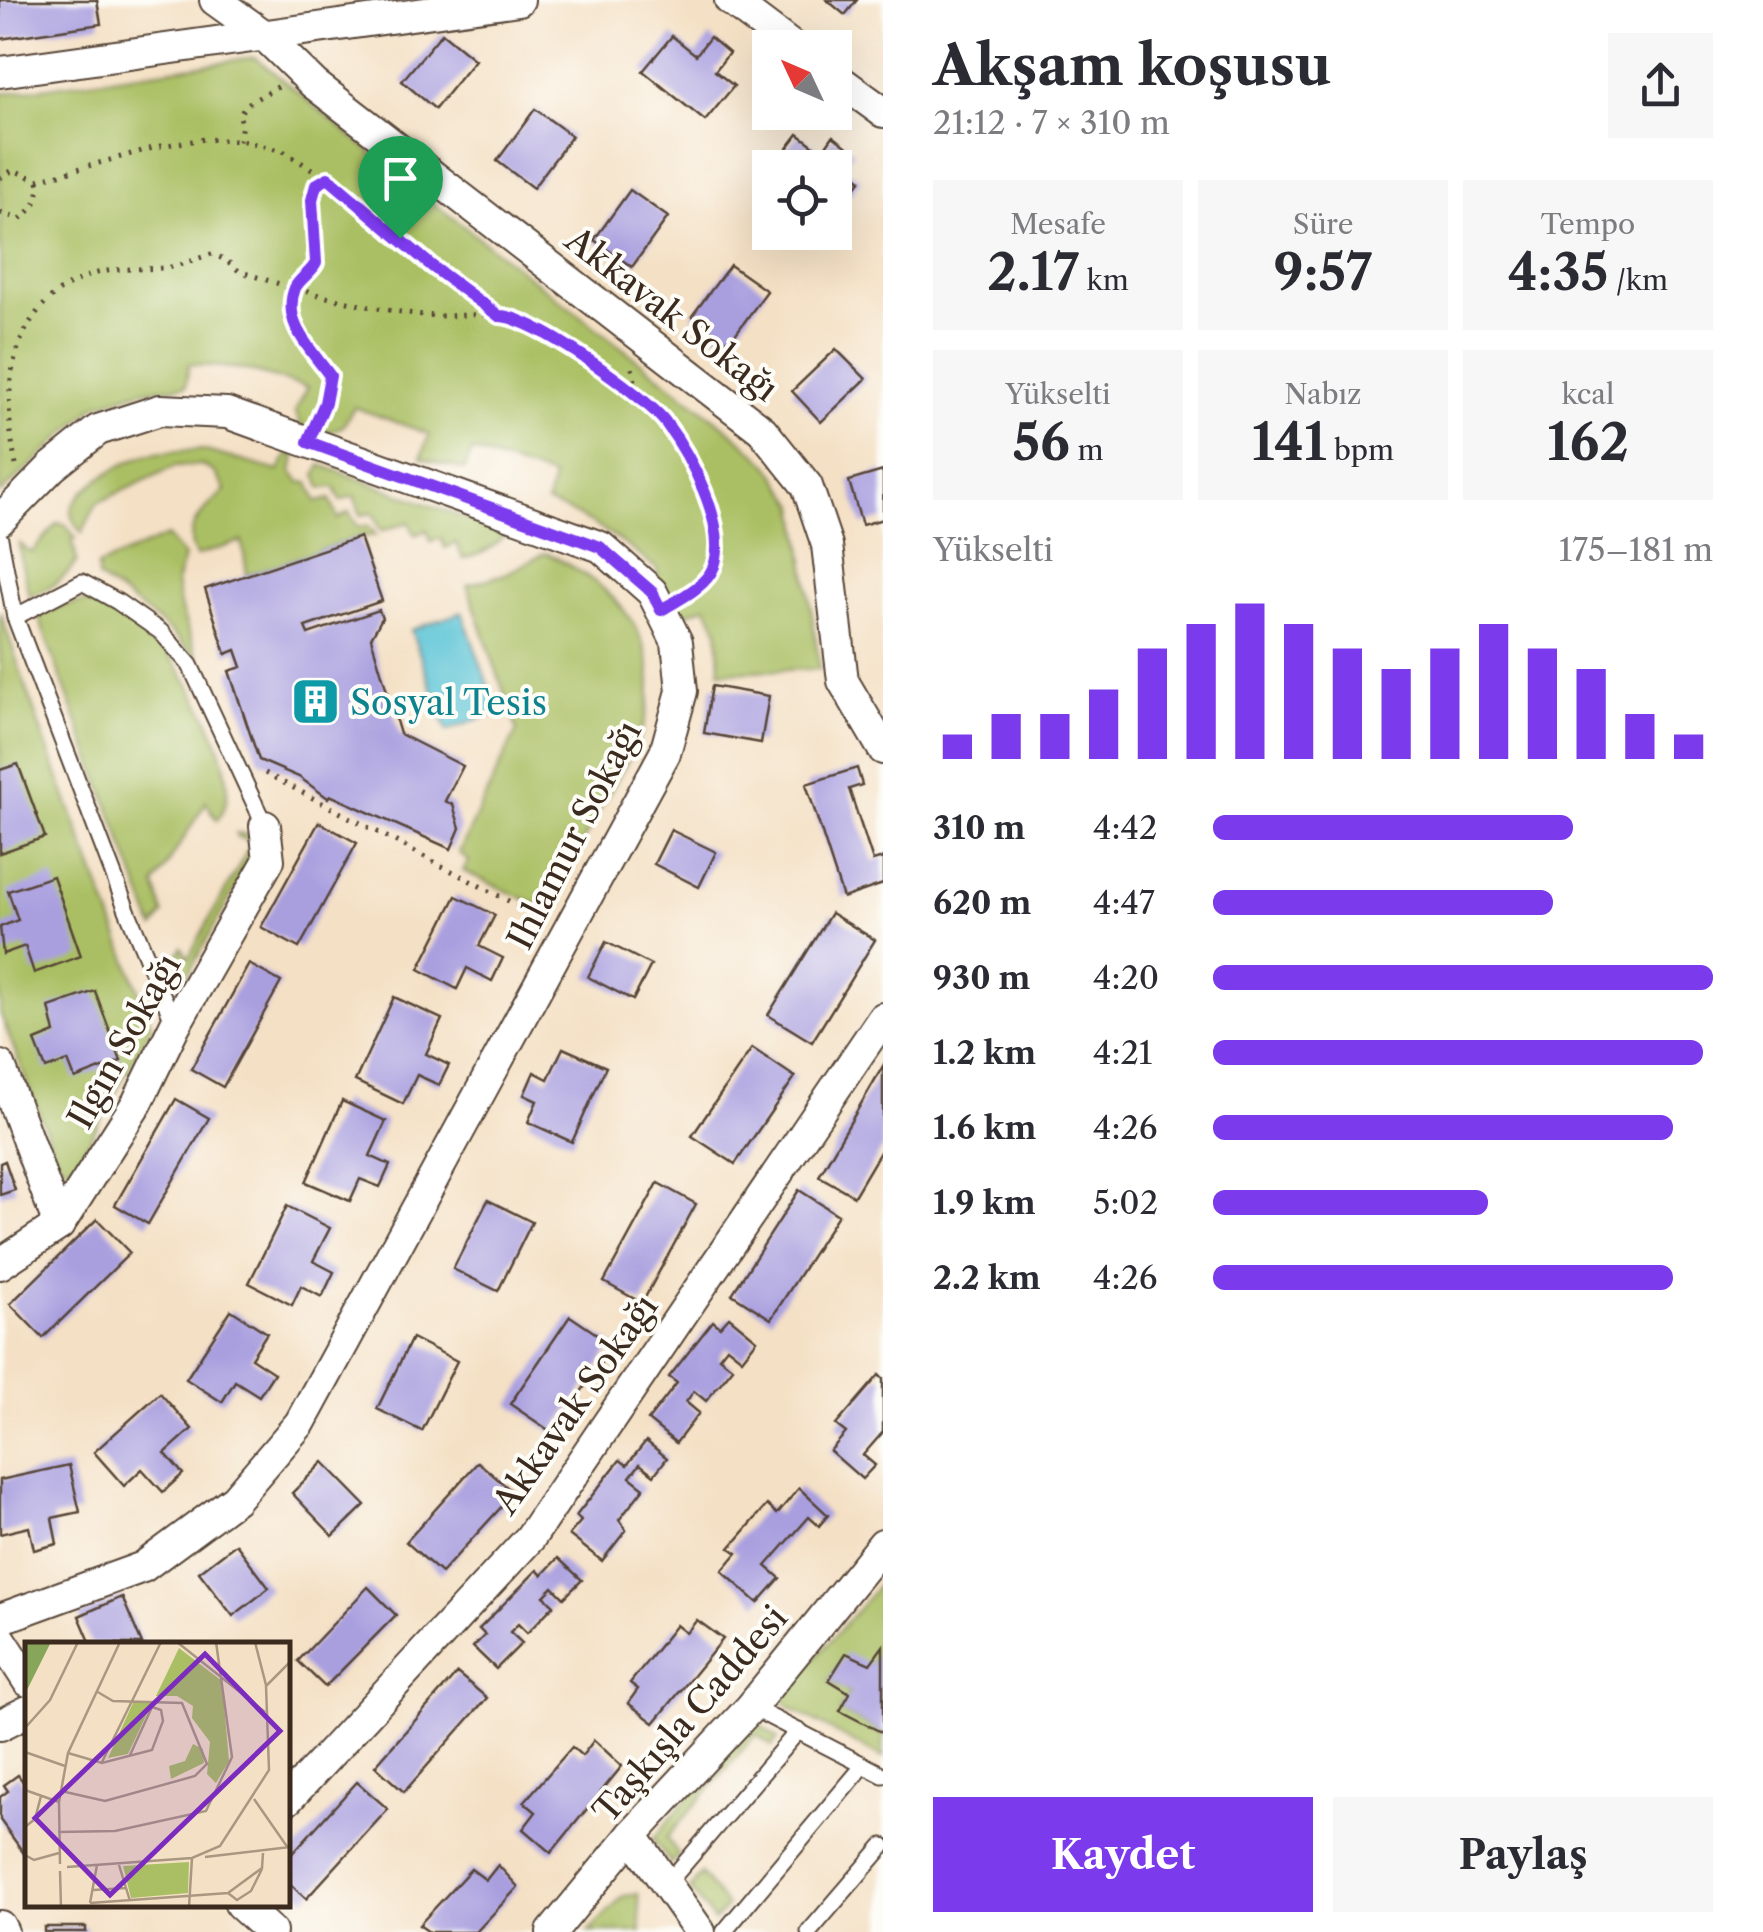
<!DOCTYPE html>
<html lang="tr">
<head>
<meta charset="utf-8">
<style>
  :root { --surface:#fff; --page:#f7f7f7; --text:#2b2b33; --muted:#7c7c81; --accent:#7c3aed }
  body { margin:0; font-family:"Libre Caslon Text",serif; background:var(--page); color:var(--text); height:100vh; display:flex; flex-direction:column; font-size:38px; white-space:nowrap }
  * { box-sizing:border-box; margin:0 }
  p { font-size:32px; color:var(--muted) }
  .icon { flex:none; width:55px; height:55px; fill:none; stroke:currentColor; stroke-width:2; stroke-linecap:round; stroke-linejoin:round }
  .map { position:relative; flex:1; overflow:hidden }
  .sheet { display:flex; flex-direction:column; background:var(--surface); width:880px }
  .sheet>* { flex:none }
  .needle { width:65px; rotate:314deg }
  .buttons { position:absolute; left:752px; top:30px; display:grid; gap:20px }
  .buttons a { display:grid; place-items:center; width:100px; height:100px; border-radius:0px; background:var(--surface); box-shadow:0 10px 40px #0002; font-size:50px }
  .pin { position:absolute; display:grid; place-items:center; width:85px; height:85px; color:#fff; margin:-102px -42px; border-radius:50% 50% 50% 0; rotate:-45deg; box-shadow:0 0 10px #0007 }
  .pin .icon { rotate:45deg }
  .round { display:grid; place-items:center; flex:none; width:105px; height:105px; border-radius:0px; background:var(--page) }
  .summary { display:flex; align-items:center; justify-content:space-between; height:170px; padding:0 50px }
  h1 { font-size:55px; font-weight:800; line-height:75px }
  .metrics { display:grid; grid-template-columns:repeat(3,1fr); gap:15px; height:170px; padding:10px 50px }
  .metrics div { display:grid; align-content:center; border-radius:0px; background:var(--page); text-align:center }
  .metrics b { font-size:50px; font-weight:800 }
  .metrics small { font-size:28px; font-weight:400 }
  .metrics p { font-size:28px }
  .chart { height:280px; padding:20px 50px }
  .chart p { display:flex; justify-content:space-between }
  .chart svg { width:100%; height:180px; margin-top:10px; stroke:var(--accent); stroke-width:6 }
  .primary-button { display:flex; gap:20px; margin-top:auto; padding:20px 50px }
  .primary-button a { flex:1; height:115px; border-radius:0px; background:var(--accent); color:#fff; font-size:40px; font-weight:800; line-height:115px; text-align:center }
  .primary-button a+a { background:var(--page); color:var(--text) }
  ul { padding:0 50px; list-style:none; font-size:32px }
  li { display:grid; grid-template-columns:160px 120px 1fr; align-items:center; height:75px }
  li i { height:25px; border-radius:12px; background:var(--accent) }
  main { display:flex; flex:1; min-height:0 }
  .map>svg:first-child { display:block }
  .green { fill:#aabf63; stroke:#727440; stroke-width:2.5 }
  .water { fill:#59c3d5; stroke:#4a767a; stroke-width:2.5 }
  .building { fill:#a99fdf }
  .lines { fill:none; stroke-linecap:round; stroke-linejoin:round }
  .service-casing { stroke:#574537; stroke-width:19 }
  .minor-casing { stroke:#574537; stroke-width:34 }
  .path { stroke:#574537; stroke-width:5; stroke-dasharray:2.5 8; stroke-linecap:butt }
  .service { stroke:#fff; stroke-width:15 }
  .minor { stroke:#fff; stroke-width:30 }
  .route-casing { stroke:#fff; stroke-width:20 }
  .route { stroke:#7c3aed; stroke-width:12 }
  .labels { text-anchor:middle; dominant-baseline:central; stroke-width:8; stroke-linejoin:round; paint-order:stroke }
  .street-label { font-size:35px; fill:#3b2a1e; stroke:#fdfcf7 }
  .culture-label { font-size:35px; fill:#0d838f; stroke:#fdfcf7; text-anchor:start }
  .inset-road { fill:none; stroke:#aa9782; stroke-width:2.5 }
  .view { fill:#7b2cbf; fill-opacity:0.15; stroke:#7b2cbf; stroke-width:5 }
  .inset-edge { fill:none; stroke:#3b2a1e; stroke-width:5 }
</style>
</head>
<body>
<main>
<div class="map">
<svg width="883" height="1932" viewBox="0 0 883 1932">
  <rect width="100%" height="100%" fill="#fdfcf7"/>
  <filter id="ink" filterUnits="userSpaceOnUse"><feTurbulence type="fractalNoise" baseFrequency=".01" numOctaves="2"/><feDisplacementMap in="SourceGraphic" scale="20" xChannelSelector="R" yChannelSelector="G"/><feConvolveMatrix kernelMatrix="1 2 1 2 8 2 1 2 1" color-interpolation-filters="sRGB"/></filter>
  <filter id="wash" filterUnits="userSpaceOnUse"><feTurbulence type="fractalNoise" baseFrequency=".0048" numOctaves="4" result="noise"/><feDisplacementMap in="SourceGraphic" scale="40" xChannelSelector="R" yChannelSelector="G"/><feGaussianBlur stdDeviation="2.25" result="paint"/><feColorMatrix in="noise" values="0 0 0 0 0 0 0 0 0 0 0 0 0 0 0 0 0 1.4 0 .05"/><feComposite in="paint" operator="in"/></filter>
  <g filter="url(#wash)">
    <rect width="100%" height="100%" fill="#f4e0c4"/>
    <g class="green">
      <path d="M255 57 420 193 728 429 769 465 796 505 820 669 720 672 718 629 706 606 685 614 661 610 657 569C623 542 589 517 547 503L553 477 472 451 464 470 421 458 429 434 354 407 343 426 308 442 295 411 308 387 243 369 189 364 186 386 140 391 96 405 0 494V94Z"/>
      <path d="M202 450 279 471 288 453 295 456 292 472 300 482 309 483 317 502 330 499 338 519 349 512 358 527 368 525 376 535 360 537 247 575 242 541 196 556C180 527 206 510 225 490L215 473 202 465 175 466 97 503 82 533C78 528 71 520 71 512 73 490 127 460 146 455 164 451 184 451 202 450Z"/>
      <path d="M321 465 506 533C495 549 481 554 463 559L456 543 445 548 441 538 431 541 427 530 415 535 409 522 381 531 373 513 361 515 354 496 340 501 335 487 321 488 316 475Z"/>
      <path d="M58 523 66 525 76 538 72 540 77 561C65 578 50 591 29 595L21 561 20 544 31 553Z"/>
      <path d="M167 536 184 557 176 583 181 610 199 662C170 627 136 604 98 578V566Z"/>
      <path d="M546 553C614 585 667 637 645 720 638 748 618 776 604 802 585 837 566 874 546 909L463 871 469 861 459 853 517 730 467 585 505 574Z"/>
      <path d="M85 602C107 609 130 619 148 633 183 661 254 782 217 820L206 802 155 885 164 914 154 928 38 616 61 606Z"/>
      <path d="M0 611 41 731 152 1026 77 1163 68 1167 62 1165 56 1157 0 1013Z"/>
      <path d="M236 833C249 834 254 836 257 849L184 981 176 958 182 947 188 958 250 846 247 840 237 837Z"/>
      <path d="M883 1580V1650L870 1664 837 1668 829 1680 850 1693 840 1711 883 1733V1758L790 1708 784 1701V1694Z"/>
      <path d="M754 1721 778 1738 772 1746 756 1734 667 1838 679 1856 671 1864 653 1839Z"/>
      <path d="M701 1874 727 1907 714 1921 690 1889Z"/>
      <path d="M638 1894 641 1932H588L624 1896Z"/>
    </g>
    <path class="water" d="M462 612 498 712 447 731 411 630Z"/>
    <g id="blocks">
      <g class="building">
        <path d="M0 0H97L101 24 0 39Z"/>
        <path d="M827 0H857L845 15Z"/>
        <path d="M442 33 475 60 435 109 402 81Z"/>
        <path d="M672 36 696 55 710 37 729 53 715 71 734 86 705 121 643 71Z"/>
        <path d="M535 109 572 136 533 188 497 161Z"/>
        <path d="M798 134 822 152 833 136 854 152 843 166 861 180 835 214V168H772Z"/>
        <path d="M630 190 668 217 632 267 594 240Z"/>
        <path d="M730 265 767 291 729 343 692 316Z"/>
        <path d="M836 349 866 379 821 422 792 391Z"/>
        <path d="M883 471V519L862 525 849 481Z"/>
        <path d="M360 537 382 601 305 627 308 634 379 610 382 618 371 638 400 734 463 766 445 801 453 805 460 828 451 849 330 795 328 798 299 777 259 760 229 671 242 667 236 650 226 654 205 589Z"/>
        <path d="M712 686 769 696 761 743 704 733Z"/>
        <path d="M18 764 45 837 0 853V770Z"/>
        <path d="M857 768 862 785 849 789 873 861 883 858V884L843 898 806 784Z"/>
        <path d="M319 822 357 843 299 948 261 927Z"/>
        <path d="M671 830 716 852 699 887 654 864Z"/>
        <path d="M53 876 81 956 34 973 25 946 3 954 0 927 18 920 8 891Z"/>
        <path d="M456 896 495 915 479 946 503 958 492 981 467 968 457 989 419 969Z"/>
        <path d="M831 913 875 940 812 1042 768 1015Z"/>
        <path d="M606 942 651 965 633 1000 588 977Z"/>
        <path d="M249 964 281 982 223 1087 191 1069Z"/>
        <path d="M95 991 121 1061 75 1079 68 1061 46 1069 35 1041 55 1033 49 1007Z"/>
        <path d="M394 997 442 1019 426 1054 449 1065 439 1085 417 1075 403 1104 355 1081Z"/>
        <path d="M563 1048 606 1067 572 1142 528 1122 537 1101 524 1095 534 1072 548 1079Z"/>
        <path d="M752 1048 795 1077 735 1164 692 1136Z"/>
        <path d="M883 1066V1147L854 1196 819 1176Z"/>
        <path d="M176 1099 209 1118 148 1224 115 1205Z"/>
        <path d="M342 1101 386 1121 370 1156 390 1165 380 1187 360 1179 350 1201 306 1182Z"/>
        <path d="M5 1161 15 1190 0 1195V1163Z"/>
        <path d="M658 1183 696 1204 642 1303 604 1282Z"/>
        <path d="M799 1190 838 1215 771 1319 732 1294Z"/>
        <path d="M488 1200 532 1222 498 1291 453 1269Z"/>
        <path d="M287 1206 330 1228 313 1261 334 1272 322 1297 301 1286 292 1305 249 1283Z"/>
        <path d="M97 1219 130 1253 43 1338 10 1304Z"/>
        <path d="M231 1310 267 1333 251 1358 274 1373 259 1396 235 1381 222 1402 186 1379Z"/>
        <path d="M570 1316 613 1345 553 1433 510 1404Z"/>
        <path d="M729 1317 757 1340 742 1359 727 1347 719 1357 733 1368 706 1401 694 1391 686 1402 699 1413 676 1443 648 1420 677 1383 669 1377 713 1321 720 1327Z"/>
        <path d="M412 1338 457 1361 422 1431 377 1409Z"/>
        <path d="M879 1375 883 1379V1432L863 1455 875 1465 862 1479 830 1451 846 1433 836 1425Z"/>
        <path d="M160 1393 192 1429 165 1453 183 1474 163 1492 142 1469 124 1486 94 1452Z"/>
        <path d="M646 1441 667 1458 654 1475 640 1464 630 1477 644 1488 619 1520 626 1530 602 1561 569 1535 581 1521 576 1516 620 1460 627 1465Z"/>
        <path d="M323 1462 365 1505 333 1536 292 1493Z"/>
        <path d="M478 1462 514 1493 441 1573 406 1542Z"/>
        <path d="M69 1465 80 1512 52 1518 57 1544 34 1550 29 1527 0 1534V1480Z"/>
        <path d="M799 1488 828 1515 819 1526 809 1517 766 1566 780 1578 758 1603 722 1571 737 1553 730 1548 767 1505 777 1514Z"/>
        <path d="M236 1544 269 1588 233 1616 199 1572Z"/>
        <path d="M558 1558 582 1580 564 1598 553 1587 544 1596 554 1605 527 1633 518 1624 510 1632 522 1643 496 1669 473 1647 485 1635 479 1629 537 1570 542 1575Z"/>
        <path d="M368 1587 396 1615 325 1687 298 1661Z"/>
        <path d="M122 1597 142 1644H91L79 1616Z"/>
        <path d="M697 1620 723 1639 654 1723 628 1703 638 1689 630 1683 676 1625 686 1633Z"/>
        <path d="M883 1646V1733L840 1711 850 1693 829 1680 846 1653 870 1664Z"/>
        <path d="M457 1673 487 1698 404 1792 375 1766Z"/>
        <path d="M594 1740 622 1766 551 1853 523 1829 536 1812 524 1802 572 1747 582 1756Z"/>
        <path d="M18 1775 28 1788V1859L0 1820V1797L8 1791 4 1785Z"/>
        <path d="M357 1782 388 1809 306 1899 288 1882V1858Z"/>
        <path d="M498 1865 518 1887 476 1932H429L419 1925 471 1869 486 1880Z"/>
        <rect x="44" y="1927" width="42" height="5"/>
      </g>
    </g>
  </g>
  <g filter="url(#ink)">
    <use href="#blocks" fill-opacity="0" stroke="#574537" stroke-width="2.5"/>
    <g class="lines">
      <defs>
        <g id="service">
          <path d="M0 539 15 617 127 910 174 1023"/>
          <path d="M15 617 82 582 118 602 161 632 190 665 265 826"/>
          <path d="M751 1707 883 1775"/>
          <path d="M667 1884 798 1731"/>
          <path d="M724 1932 864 1765"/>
          <path d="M809 1932 883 1846"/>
        </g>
        <g id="minor">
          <path d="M215 0 265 36 314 84 762 430 807 486 827 545 843 681 883 749"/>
          <path d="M730 0 794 48"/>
          <path d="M0 72 519 0"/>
          <path d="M835 77 883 112"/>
          <path d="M0 520 52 467 98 430 160 410 227 413 601 547 652 592 677 642 682 691 665 753 300 1423 235 1499 143 1567 0 1619"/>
          <path d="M0 1066 59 1225"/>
          <path d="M0 1264 59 1225 137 1103 175 1025 269 860 265 826"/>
          <path d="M0 1638 28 1681"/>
          <path d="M0 1725 28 1711"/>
          <path d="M288 1799 530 1538 883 1018"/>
          <path d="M632 1835 700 1932"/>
          <path d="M240 1904 271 1932"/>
          <path d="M0 1926 3 1932"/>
          <path d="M552 1932 632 1835 751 1707 883 1544"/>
        </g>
      </defs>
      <use href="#service" class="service-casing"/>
      <use href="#minor" class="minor-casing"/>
      <g class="path">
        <path d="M239 141 242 124 239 114 247 104 279 86"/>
        <path d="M0 178 13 170 38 180 160 146 205 139 244 141 283 151 342 188 433 267 496 314"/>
        <path d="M0 213 20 219C35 208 40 198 38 180"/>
        <path d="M632 368 636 385 632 394"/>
        <path d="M319 416 330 376C312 350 281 323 296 288 300 278 311 273 317 263L312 200 316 185 328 178"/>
        <path d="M16 465C0 388 9 304 91 275 114 267 137 270 161 268 180 267 194 259 212 254L226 260 239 271C299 291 361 308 424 315 452 318 480 312 508 316 538 319 645 396 665 421 681 441 699 478 708 502 723 540 722 571 686 595"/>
        <path d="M265 773 543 919"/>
      </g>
      <use href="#service" class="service"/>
      <use href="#minor" class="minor"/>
    </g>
  </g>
  <g class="lines" filter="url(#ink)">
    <defs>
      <path id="route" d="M328 178 433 267 499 316C531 315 646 396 666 423 690 455 728 526 714 566 706 587 679 599 661 610L652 592 600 547 308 442 325 403 330 376C312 350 281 323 295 288 300 278 311 273 316 263L312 200 316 185Z"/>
    </defs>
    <use href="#route" class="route-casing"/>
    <use href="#route" class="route"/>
  </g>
  <defs>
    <symbol id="building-square" viewBox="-11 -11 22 22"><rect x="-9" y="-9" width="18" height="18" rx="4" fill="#0f9aa8" stroke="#fdfcf7"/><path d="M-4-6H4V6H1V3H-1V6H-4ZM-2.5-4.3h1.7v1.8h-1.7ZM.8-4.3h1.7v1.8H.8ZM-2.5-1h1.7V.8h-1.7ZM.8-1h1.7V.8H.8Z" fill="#fff"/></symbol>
  </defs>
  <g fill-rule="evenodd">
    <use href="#building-square" x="288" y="674" width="55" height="55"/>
  </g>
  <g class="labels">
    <g class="street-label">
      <text transform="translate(672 314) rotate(38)">Akkavak Sokağı</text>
      <text transform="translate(574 835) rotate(-63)">Ihlamur Sokağı</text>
      <text transform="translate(124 1041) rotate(-61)">Ilgın Sokağı</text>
      <text transform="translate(575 1404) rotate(-55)">Akkavak Sokağı</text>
      <text transform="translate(690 1714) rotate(-49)">Taşkışla Caddesi</text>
    </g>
    <g class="culture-label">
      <text x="350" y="702">Sosyal Tesis</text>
    </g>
  </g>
  <g transform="translate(25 1642)">
    <rect width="265" height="265" fill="#f4e0c4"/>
    <path d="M154 6 197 39 204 119 191 141 182 132 185 100 167 76 168 64 152 54H131ZM128 59 103 112 83 116 108 61ZM168 102 178 107 179 121 146 137 144 124 160 119ZM164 220 163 251 106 256 98 224Z" fill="#aabf63"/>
    <path d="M0 0H26L0 52Z" fill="#87a659"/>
    <path class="inset-road" d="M152 0 240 70M230 0 241 43M0 86 25 58 53 0M0 110 40 124M43 111 77 121 127 108 138 79 136 68 127 65M105 113 127 65M77 120 136 0M0 148 34 160M36 149 80 159 170 134 182 122 157 61 88 59 71 49M229 157 263 206M0 185 10 177 16 154M33 190 90 189 181 169 207 115 191 0M0 213 9 218 34 211M180 215 265 205M35 222 34 160 43 111 95 0M94 223 105 259M42 225 167 216 195 204 244 128 241 44 265 20M35 229 36 265M68 248 101 246M203 251 212 258 226 249 237 227M65 261 203 251 237 226 238 211M65 261 72 223M164 265 167 216"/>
    <path class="view" d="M180 12 255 89 85 253 10 176Z"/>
    <rect width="265" height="265" class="inset-edge"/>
  </g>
</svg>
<div class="buttons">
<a><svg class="needle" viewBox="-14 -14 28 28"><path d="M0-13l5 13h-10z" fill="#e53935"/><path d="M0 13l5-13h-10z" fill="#7c7c81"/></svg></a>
<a><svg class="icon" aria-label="locate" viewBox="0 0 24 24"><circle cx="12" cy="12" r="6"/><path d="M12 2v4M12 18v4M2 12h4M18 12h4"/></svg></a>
</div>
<div class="pin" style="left:400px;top:238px;background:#1e9e55"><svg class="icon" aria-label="arrive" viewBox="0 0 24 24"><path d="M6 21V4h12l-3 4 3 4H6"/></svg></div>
</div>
<section class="sheet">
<div class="summary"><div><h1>Akşam koşusu</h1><p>21:12 · 7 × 310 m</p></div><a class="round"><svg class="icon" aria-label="share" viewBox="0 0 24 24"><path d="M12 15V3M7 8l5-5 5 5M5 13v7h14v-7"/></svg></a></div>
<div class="metrics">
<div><p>Mesafe</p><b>2.17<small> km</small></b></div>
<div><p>Süre</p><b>9:57</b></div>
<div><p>Tempo</p><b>4:35<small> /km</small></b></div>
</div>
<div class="metrics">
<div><p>Yükselti</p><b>56<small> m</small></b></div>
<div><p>Nabız</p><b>141<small> bpm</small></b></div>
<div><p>kcal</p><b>162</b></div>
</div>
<div class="chart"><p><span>Yükselti</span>175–181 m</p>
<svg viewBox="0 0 160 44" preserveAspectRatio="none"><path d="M5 44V38M15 44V33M25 44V33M35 44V27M45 44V17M55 44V11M65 44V6M75 44V11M85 44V17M95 44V22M105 44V17M115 44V11M125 44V17M135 44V22M145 44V33M155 44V38"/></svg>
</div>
<ul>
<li><b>310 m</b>4:42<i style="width:72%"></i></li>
<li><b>620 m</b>4:47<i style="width:68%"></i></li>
<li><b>930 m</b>4:20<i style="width:100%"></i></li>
<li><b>1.2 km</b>4:21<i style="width:98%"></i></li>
<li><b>1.6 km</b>4:26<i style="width:92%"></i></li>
<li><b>1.9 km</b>5:02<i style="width:55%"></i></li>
<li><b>2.2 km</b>4:26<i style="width:92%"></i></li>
</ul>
<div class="primary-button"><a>Kaydet</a><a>Paylaş</a></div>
</section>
</main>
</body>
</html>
